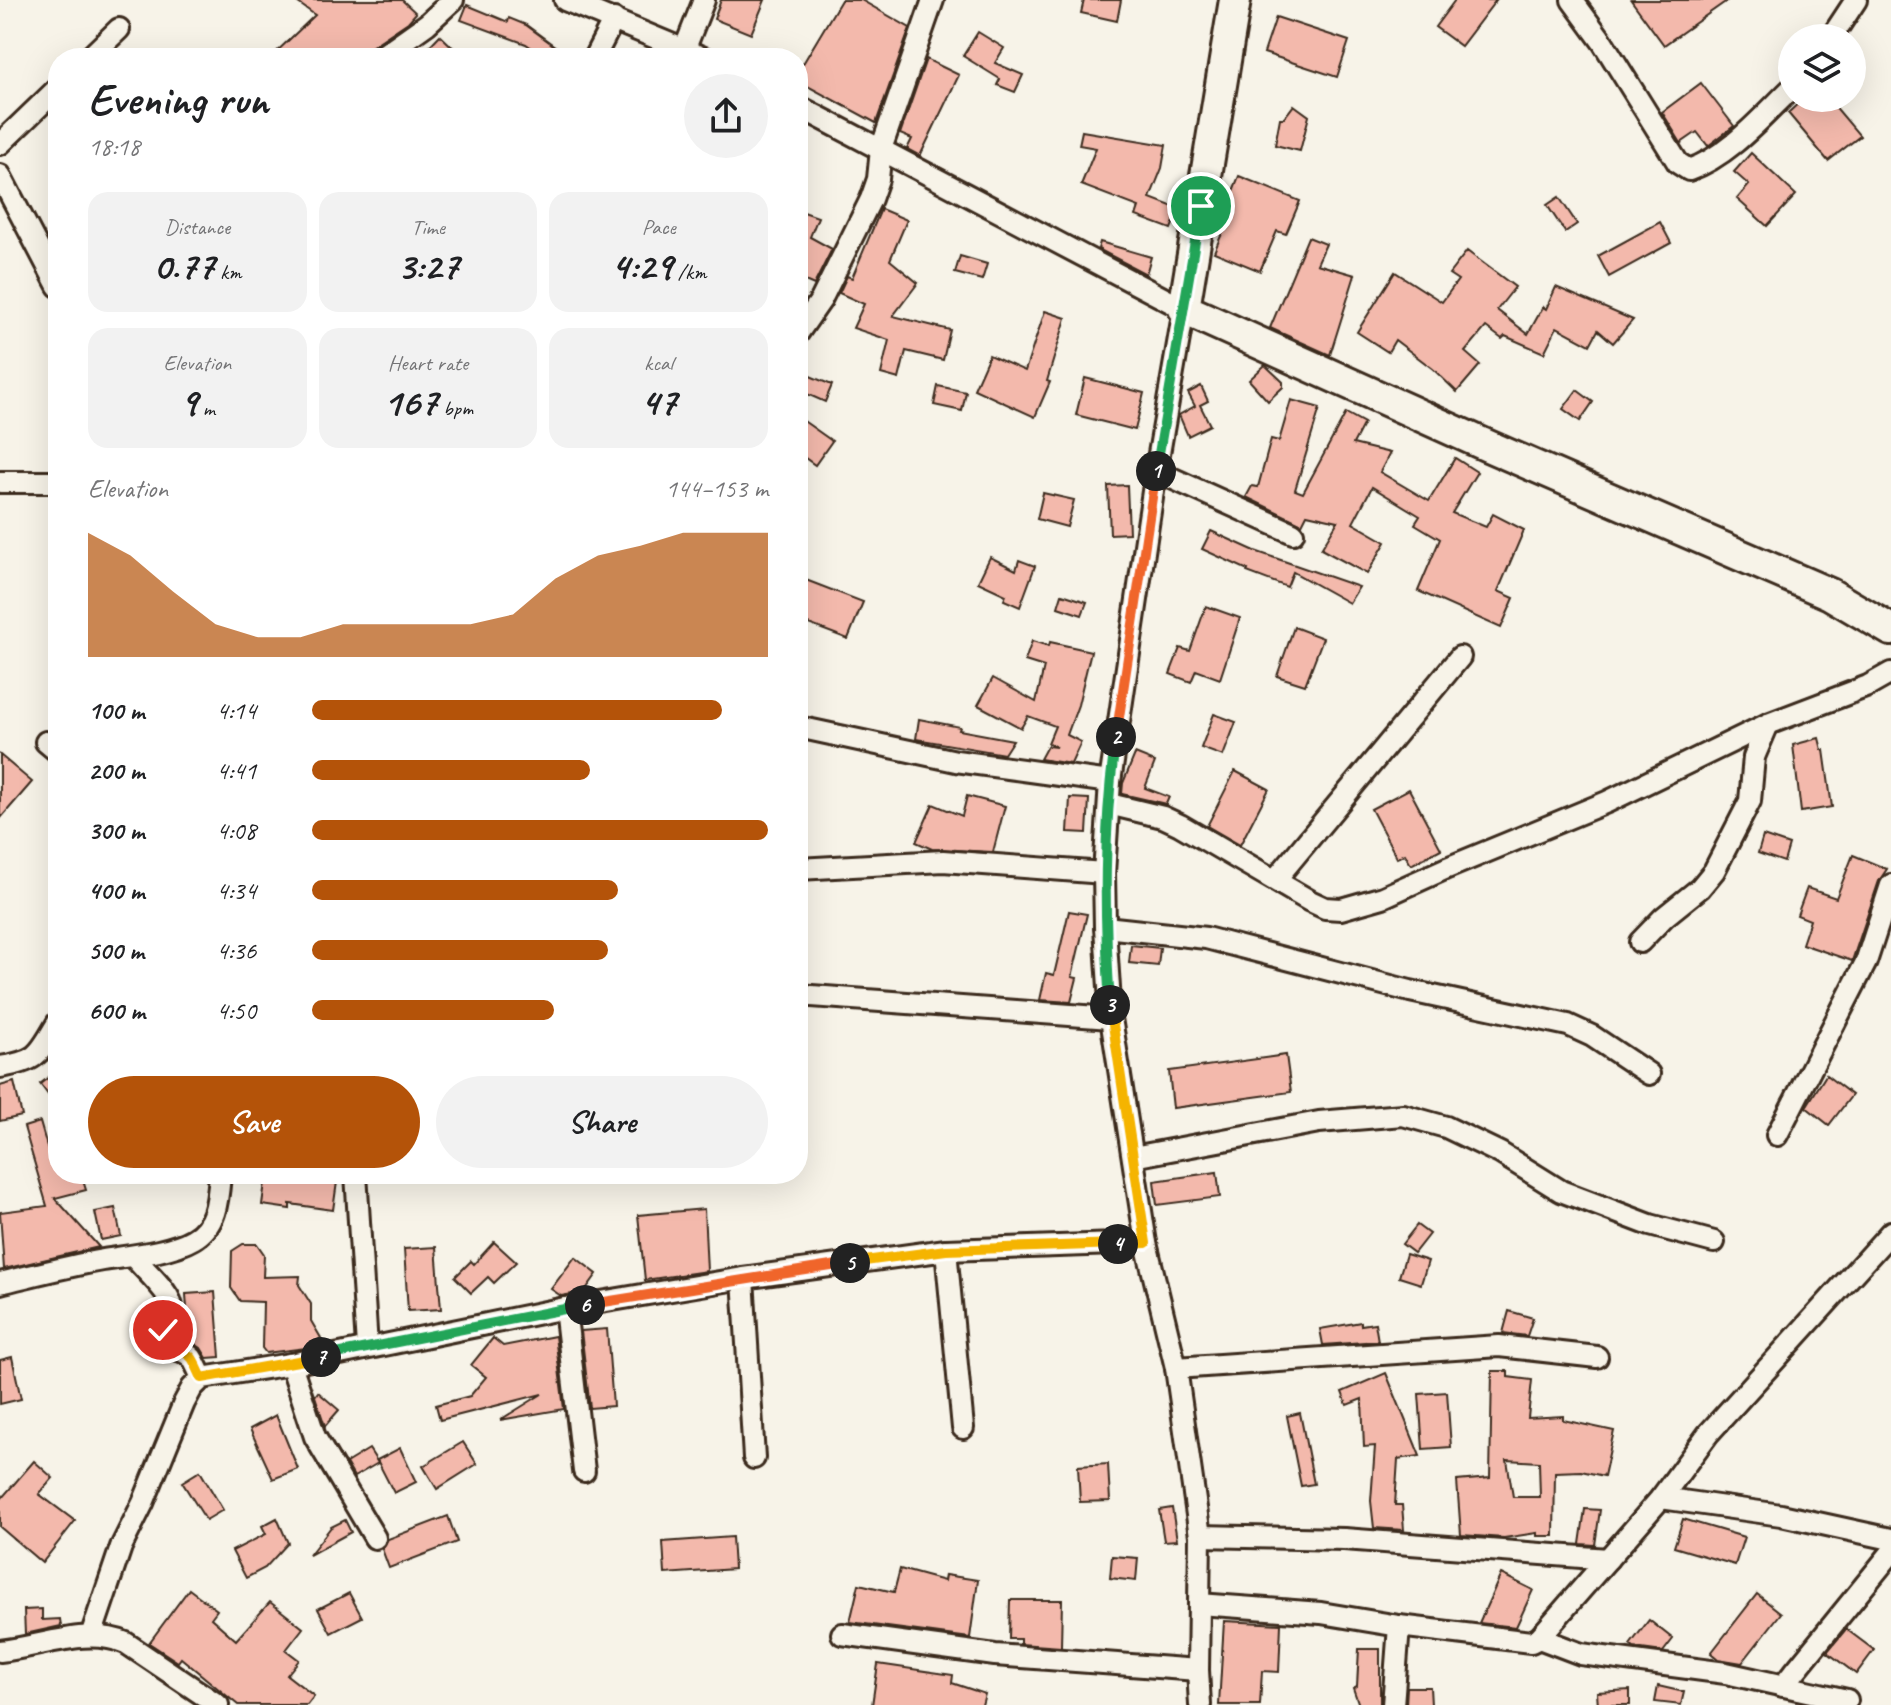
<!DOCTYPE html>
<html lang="en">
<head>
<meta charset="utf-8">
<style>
  :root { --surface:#fff; --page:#f2f2f2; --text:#202124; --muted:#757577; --accent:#b45309 }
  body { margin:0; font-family:Caveat,sans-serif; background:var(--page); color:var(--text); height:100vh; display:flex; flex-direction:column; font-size:30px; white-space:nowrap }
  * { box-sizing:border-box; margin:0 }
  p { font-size:26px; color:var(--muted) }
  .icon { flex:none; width:44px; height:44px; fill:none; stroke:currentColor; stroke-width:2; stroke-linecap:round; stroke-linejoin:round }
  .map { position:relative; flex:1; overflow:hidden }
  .panel { position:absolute; left:48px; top:48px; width:760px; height:1136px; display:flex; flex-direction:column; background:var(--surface); border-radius:32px; box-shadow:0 8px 32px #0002 }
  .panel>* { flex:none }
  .controls { position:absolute; left:1778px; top:24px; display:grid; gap:16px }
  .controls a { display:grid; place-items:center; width:88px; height:88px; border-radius:50%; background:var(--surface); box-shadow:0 8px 32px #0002; font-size:40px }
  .pin { position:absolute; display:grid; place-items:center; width:68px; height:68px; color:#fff; margin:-34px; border:4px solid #fff; border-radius:50%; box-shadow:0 2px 8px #0007 }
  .km { position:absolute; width:40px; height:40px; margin:-20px; border-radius:50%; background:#222; color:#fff; font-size:22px; line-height:40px; text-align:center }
  .round { display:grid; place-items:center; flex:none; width:84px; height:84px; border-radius:42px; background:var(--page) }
  .summary { display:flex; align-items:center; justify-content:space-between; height:136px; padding:0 40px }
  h1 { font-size:44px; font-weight:700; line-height:60px }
  .stats { display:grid; grid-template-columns:repeat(3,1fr); gap:12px; height:136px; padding:8px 40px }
  .stats div { display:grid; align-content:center; border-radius:20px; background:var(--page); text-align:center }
  .stats b { font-size:40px; font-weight:700 }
  .stats small { font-size:22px; font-weight:400 }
  .stats p { font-size:22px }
  .chart { height:224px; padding:16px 40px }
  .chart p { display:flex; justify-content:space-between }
  .chart svg { width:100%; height:144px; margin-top:8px; fill:var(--accent); opacity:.7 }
  .cta { display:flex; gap:16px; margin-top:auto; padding:16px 40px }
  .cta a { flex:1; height:92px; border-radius:48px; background:var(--accent); color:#fff; font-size:32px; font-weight:700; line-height:92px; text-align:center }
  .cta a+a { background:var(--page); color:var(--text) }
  ul { padding:0 40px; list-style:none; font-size:26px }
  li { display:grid; grid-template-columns:128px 96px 1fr; align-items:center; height:60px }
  li i { height:20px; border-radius:10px; background:var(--accent) }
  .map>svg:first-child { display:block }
  .building { fill:#f3b9ac; stroke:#3b2a1e; stroke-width:2; fill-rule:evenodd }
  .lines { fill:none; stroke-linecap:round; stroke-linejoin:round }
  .minor-casing { stroke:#3b2a1e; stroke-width:26 }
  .secondary-casing { stroke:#3b2a1e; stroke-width:36 }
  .minor { stroke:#f7f3e8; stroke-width:20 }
  .secondary { stroke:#f7f3e8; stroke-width:30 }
  .split-1-casing { stroke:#fff; stroke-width:16 }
  .split-2-casing { stroke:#fff; stroke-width:16 }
  .split-3-casing { stroke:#fff; stroke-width:16 }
  .split-4-casing { stroke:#fff; stroke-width:16 }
  .split-5-casing { stroke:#fff; stroke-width:16 }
  .split-6-casing { stroke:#fff; stroke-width:16 }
  .split-7-casing { stroke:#fff; stroke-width:16 }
  .split-8-casing { stroke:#fff; stroke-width:16 }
  .split-1 { stroke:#22a559; stroke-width:10 }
  .split-2 { stroke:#f0652b; stroke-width:10 }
  .split-3 { stroke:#22a559; stroke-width:10 }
  .split-4 { stroke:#f5b400; stroke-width:10 }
  .split-5 { stroke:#f5b400; stroke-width:10 }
  .split-6 { stroke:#f0652b; stroke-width:10 }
  .split-7 { stroke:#22a559; stroke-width:10 }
  .split-8 { stroke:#f5b400; stroke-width:10 }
</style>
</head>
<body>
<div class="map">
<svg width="1891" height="1705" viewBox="0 0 1891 1705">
  <rect width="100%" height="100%" fill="#f7f3e8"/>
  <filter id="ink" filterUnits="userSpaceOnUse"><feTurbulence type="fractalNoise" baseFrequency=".0125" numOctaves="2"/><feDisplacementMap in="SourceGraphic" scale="16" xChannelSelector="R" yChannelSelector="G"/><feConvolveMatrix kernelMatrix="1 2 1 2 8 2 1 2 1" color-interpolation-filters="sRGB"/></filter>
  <g filter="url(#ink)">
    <g class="building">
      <path d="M294 0H402L416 13 408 22 371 47 366 58H270L315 15Z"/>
      <path d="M721 0H765L751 34 714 19Z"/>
      <path d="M841 0H861L910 28 876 123 798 81V72Z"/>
      <path d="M1084 0H1121L1117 21 1081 13Z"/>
      <path d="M1455 0H1496L1461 46 1435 27Z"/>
      <path d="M1631 0H1728L1664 45Z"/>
      <path d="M467 5 508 22 509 18 526 25 571 58H546L526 44 461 20Z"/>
      <path d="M1276 17 1349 41 1337 77 1264 53Z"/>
      <path d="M978 32 1004 48 995 63 1023 75 1015 92 997 85 1000 79 963 56Z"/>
      <path d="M440 35 464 58H418Z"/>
      <path d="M926 59 959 75 920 156 907 149 912 139 900 134Z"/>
      <path d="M1701 83 1734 126 1708 146 1697 132 1681 143 1662 112Z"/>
      <path d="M1804 98H1828L1860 136 1828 161 1788 113Z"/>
      <path d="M1294 105 1309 116 1300 151 1275 145 1280 118H1284Z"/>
      <path d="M1082 131 1166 145 1162 168 1150 198 1179 209 1171 229 1136 216 1139 207 1081 185 1096 148 1079 145Z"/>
      <path d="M1751 153 1796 195 1767 226 1737 199 1749 185 1734 172Z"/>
      <path d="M1239 176 1300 201 1286 234 1277 231 1260 271 1214 252 1230 215 1224 213Z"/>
      <path d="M1559 197 1577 224 1565 232 1547 205Z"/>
      <path d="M881 209 907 220 890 260 918 283 893 316 950 330 943 360 906 351 899 379 881 374 889 340 853 328 864 304 839 293 847 276 852 278Z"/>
      <path d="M798 210 818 217 810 237 832 249 814 285 798 278Z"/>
      <path d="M1660 222 1671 243 1609 277 1598 256Z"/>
      <path d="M1308 237 1326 244 1317 264 1355 275 1330 355 1270 328Z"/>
      <path d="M1100 242 1151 257 1146 274 1098 249Z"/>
      <path d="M1467 251 1515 287 1497 310 1528 334 1543 307 1546 309 1556 287 1633 320 1613 343 1598 330 1590 345 1557 327 1544 353 1505 336 1502 339 1486 327 1465 352 1480 365 1457 392 1433 369 1395 340 1388 352 1357 332 1395 272 1442 302 1458 280 1449 274Z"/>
      <path d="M960 256 987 264 982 280 955 273Z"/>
      <path d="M1045 311 1066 318 1047 381 1050 382 1035 417 974 389 989 355 1025 371Z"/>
      <path d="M1265 365 1283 382V387L1268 401 1249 380Z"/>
      <path d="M798 371 832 385 825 402 798 390Z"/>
      <path d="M1085 378 1144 393 1135 430 1076 415Z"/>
      <path d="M938 386 966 392 962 411 934 405Z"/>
      <path d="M1201 386 1208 401 1200 405 1210 425 1188 436 1179 415 1195 406 1188 393Z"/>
      <path d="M1577 390 1593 402 1580 421 1563 409Z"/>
      <path d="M1291 400 1320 408 1295 490 1303 493 1346 413 1364 423 1353 444 1390 453 1380 472 1429 501 1455 458 1477 472 1452 513 1486 527 1493 514 1524 530 1498 591 1514 598 1501 628 1418 591 1440 539 1415 524 1420 516 1372 487 1353 523 1386 542 1367 574 1321 549 1338 521 1307 514 1302 524 1246 497 1252 486 1258 487 1271 439 1279 441Z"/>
      <path d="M798 417 832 441 815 465 798 453Z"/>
      <path d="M1127 485 1129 533 1110 534 1108 486Z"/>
      <path d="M1043 493 1074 500 1067 527 1037 519Z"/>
      <path d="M1211 531 1255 551 1359 587 1349 603 1293 572 1287 587 1247 572 1248 570 1202 549Z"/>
      <path d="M990 557 1016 570 1019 560 1035 566 1020 607 1004 600 1006 595 978 582Z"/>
      <path d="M798 577 863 602 848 639 798 620Z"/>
      <path d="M1062 594 1087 602 1082 615 1058 607Z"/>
      <path d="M1206 606 1240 618 1220 679 1196 670 1191 682 1170 674 1180 648 1190 651Z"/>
      <path d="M1294 627 1323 638 1305 685 1277 676Z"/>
      <path d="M1032 641 1049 646 1050 642 1091 651 1078 705 1067 735 1081 742 1071 764 1040 759 1047 746 1056 747 1048 743 1055 726 1028 716 1021 728 978 705 993 678 1036 702 1044 667 1025 661Z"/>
      <path d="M1214 714 1236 722 1223 756 1201 748Z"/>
      <path d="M919 719 960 727 959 730 1013 740 1004 754 916 739Z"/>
      <path d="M1819 738 1822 750H1824L1832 807 1801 812 1793 745Z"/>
      <path d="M1135 754 1155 762 1145 788 1169 797 1166 804 1122 794 1123 783Z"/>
      <path d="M0 755 32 782 0 819Z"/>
      <path d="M1235 771 1269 789 1240 845 1207 826Z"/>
      <path d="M1409 789 1441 849 1411 865 1405 854 1397 858 1371 809Z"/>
      <path d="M967 796 1005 806 993 852 932 849 916 842 933 804 962 816Z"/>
      <path d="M1070 798 1089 799 1087 833 1068 832Z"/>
      <path d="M1763 836 1789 845 1784 862 1758 853Z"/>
      <path d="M1853 855 1887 869 1879 881 1852 961 1802 944 1810 920 1797 915 1807 888 1836 898Z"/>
      <path d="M1069 911 1087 914 1072 977 1077 978 1071 1002 1040 1000 1046 973 1054 975Z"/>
      <path d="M1131 945 1160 948 1158 966 1129 963Z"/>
      <path d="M1286 1055 1291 1092 1173 1108 1169 1071Z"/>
      <path d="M58 1070V1108L40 1084Z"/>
      <path d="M1826 1075 1852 1095 1829 1125 1806 1107Z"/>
      <path d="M14 1082 22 1116 0 1121V1086Z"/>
      <path d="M40 1122 50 1157 58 1155V1174H81L86 1190 55 1198 99 1247 4 1269 0 1212 47 1206 24 1127Z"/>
      <path d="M1217 1172 1220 1197 1157 1205 1154 1181Z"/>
      <path d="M266 1174 337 1182 333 1210 290 1204V1209L262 1205Z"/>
      <path d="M115 1208 121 1236 101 1240 95 1212Z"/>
      <path d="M704 1209 707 1271 645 1280 638 1215Z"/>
      <path d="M1417 1225 1429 1234 1414 1253 1402 1244Z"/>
      <path d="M494 1242 516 1262 494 1283 488 1277 471 1293 455 1277 471 1261 474 1264Z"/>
      <path d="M243 1244H257L264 1254 263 1277 300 1276 299 1285 311 1304V1321L321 1338 306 1348 266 1353 262 1348 263 1302 240 1301 231 1288 232 1251Z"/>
      <path d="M436 1247 441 1309 408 1311 404 1249Z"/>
      <path d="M1406 1254 1428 1261 1421 1284 1399 1277Z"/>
      <path d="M575 1257 597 1274 584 1292 561 1296 551 1289Z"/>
      <path d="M215 1292 220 1357 207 1358 201 1348 189 1340 186 1294Z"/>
      <path d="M1509 1311 1533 1318 1527 1336 1503 1333Z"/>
      <path d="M1361 1322V1325L1375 1323 1378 1341 1323 1345 1320 1329Z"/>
      <path d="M607 1329 613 1406 590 1408 581 1331Z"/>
      <path d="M555 1336 564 1409 500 1420 542 1394 440 1420 436 1405 470 1396 486 1377 471 1365 493 1338 503 1346Z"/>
      <path d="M12 1357 21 1399 0 1404V1360Z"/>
      <path d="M1492 1371H1508V1377L1532 1380 1528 1418 1563 1416V1420L1614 1431 1604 1476 1581 1471 1555 1472 1554 1536H1537V1533L1504 1538 1461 1535 1457 1481 1490 1478ZM1507 1460 1539 1462 1540 1497H1513Z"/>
      <path d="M1386 1373 1420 1456 1398 1459 1395 1505H1402L1404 1530 1374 1528 1371 1501 1375 1446 1364 1447 1362 1399 1347 1405 1342 1392Z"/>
      <path d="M318 1392 339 1410 325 1426 315 1396Z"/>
      <path d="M1447 1392 1451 1447 1423 1449 1419 1394Z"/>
      <path d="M1300 1413 1314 1484 1301 1486 1287 1416Z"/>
      <path d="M276 1415 298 1469 273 1479 250 1429Z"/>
      <path d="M463 1442 477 1464 437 1489 423 1466Z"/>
      <path d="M400 1448 416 1482 394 1493 377 1460Z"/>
      <path d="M369 1449 378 1463 354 1477 346 1463Z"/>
      <path d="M34 1461 53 1478 39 1494 75 1521 42 1563 0 1527V1500Z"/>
      <path d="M1108 1464 1110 1501 1080 1502 1078 1466Z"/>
      <path d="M200 1471 223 1510 206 1520 182 1482Z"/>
      <path d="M1172 1508 1177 1540 1164 1541 1159 1510Z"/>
      <path d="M1585 1509 1600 1510 1595 1545 1580 1544Z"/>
      <path d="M448 1516 457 1542 389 1568 382 1549 388 1539Z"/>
      <path d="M277 1518 288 1543 265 1568 246 1578 232 1551 266 1534 262 1526Z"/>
      <path d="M1683 1519 1744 1537 1735 1565 1674 1547Z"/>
      <path d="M345 1520 351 1532 309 1555 331 1527Z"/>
      <path d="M732 1537 734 1569 665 1574 663 1542Z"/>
      <path d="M1112 1556 1138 1558 1136 1581 1110 1578Z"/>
      <path d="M900 1569 944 1581 945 1575 978 1580 970 1638 850 1622 859 1584 894 1592Z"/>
      <path d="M1501 1574 1533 1590 1516 1627 1479 1623Z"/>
      <path d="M189 1589 217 1610 211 1618 236 1640 270 1602 303 1628 286 1650 299 1660 287 1675 314 1696 307 1705H238L181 1658 178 1662 149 1643Z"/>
      <path d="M349 1593 362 1617 331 1633 318 1609Z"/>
      <path d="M1757 1594 1781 1613 1742 1663 1718 1659 1711 1653Z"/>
      <path d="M1010 1600H1062L1061 1647 1020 1644V1639H1009Z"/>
      <path d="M42 1609V1620L60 1619 61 1626 25 1634 24 1610Z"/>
      <path d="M1649 1620 1673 1639 1663 1652 1634 1648 1630 1645Z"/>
      <path d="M1224 1621 1281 1624 1279 1672 1262 1671 1260 1705H1219Z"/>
      <path d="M1846 1629 1874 1650 1856 1674 1827 1652Z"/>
      <path d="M1359 1649H1380V1705H1359L1353 1688 1357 1686Z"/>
      <path d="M878 1664 953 1675 952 1683 985 1694 982 1705H872Z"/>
      <path d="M1658 1686 1684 1692 1681 1705 1655 1702Z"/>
      <path d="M1407 1687H1430L1431 1705H1406Z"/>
      <path d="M1630 1690V1705H1598L1597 1692Z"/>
    </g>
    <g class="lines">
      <defs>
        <g id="minor">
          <path d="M565 0 704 58"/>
          <path d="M1572 0 1602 41 1678 163 1689 170C1729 156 1762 117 1792 88"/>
          <path d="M1831 38 1856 0"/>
          <path d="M685 48 704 0"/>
          <path d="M89 58 119 29"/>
          <path d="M379 58 427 24 453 0"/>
          <path d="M594 58 614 19"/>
          <path d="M798 106 1184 309 1156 471 1110 782 1104 873 1105 927 1111 1018 1146 1243 1176 1368 1200 1536 1198 1670 1200 1705"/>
          <path d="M0 144 58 88"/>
          <path d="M0 175 58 286"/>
          <path d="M798 333 821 300 871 199 878 179 881 149 933 0"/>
          <path d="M1156 471 1293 533"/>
          <path d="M0 482H58"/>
          <path d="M798 727 956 761 1110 782"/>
          <path d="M46 742 58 752"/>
          <path d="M1109 804 1163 817 1180 825 1310 901 1325 908 1341 909 1383 897 1447 868 1607 802 1768 724 1868 686 1891 673"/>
          <path d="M798 869 943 861 1104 873"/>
          <path d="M1275 880 1460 657"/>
          <path d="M1105 927 1206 938 1410 991 1568 1025 1592 1036 1649 1074"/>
          <path d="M1640 942 1664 917 1700 888 1714 871 1750 801 1754 757 1768 724"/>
          <path d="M798 995 1111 1018"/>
          <path d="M0 1067C39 1061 39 1054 58 1022"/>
          <path d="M1777 1135 1866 962 1891 885"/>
          <path d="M1133 1157 1319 1122 1403 1115 1446 1127 1500 1153 1561 1191 1650 1225 1714 1242"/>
          <path d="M356 1174 367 1347"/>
          <path d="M946 1250 963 1428"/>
          <path d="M134 1257C144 1270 173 1294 172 1309 171 1320 163 1328 161 1340 170 1351 183 1348 192 1358 196 1364 199 1372 202 1378"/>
          <path d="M743 1278 754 1458"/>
          <path d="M0 1283C34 1275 68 1266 103 1260 128 1256 171 1252 193 1239 217 1226 218 1198 220 1174"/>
          <path d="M565 1308 584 1471"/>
          <path d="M291 1364 315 1437 375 1538"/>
          <path d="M1176 1368 1499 1346 1597 1357"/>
          <path d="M1661 1498 1781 1515 1891 1539"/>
          <path d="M1200 1536 1344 1539 1608 1559"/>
          <path d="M1199 1604 1321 1613 1399 1626 1531 1642 1539 1638 1661 1498 1708 1434 1891 1232"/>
          <path d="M842 1634 995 1655 1198 1670"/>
          <path d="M91 1636 121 1547 143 1503 184 1403 192 1388 202 1378 291 1364 565 1308 743 1278 946 1250 1146 1243"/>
          <path d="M1539 1638 1581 1654 1726 1673 1847 1700"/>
          <path d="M0 1651C42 1647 86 1626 126 1643L218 1705"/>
          <path d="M1783 1686 1891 1553"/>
          <path d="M1393 1705 1399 1626"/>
        </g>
        <path id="secondary" d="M1235 0 1184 309 1488 446 1830 594 1891 630"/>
      </defs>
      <use href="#minor" class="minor-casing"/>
      <use href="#secondary" class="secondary-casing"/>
      <use href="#minor" class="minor"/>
      <use href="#secondary" class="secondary"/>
    </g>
  </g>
  <g class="lines" filter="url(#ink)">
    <defs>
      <path id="split-1" d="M1156 471 1201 206"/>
      <path id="split-2" d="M1116 737 1156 471"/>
      <path id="split-3" d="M1110 1005C1104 915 1103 826 1116 737"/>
      <path id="split-4" d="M1110 1005 1146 1243 1118 1244"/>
      <path id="split-5" d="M850 1263 946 1250 1118 1244"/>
      <path id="split-6" d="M585 1305 850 1263"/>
      <path id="split-7" d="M321 1357 585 1305"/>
      <path id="split-8" d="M163 1330 161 1340C170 1351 183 1348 192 1358 196 1364 199 1372 202 1378L321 1357"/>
    </defs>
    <use href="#split-1" class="split-1-casing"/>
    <use href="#split-2" class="split-2-casing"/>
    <use href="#split-3" class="split-3-casing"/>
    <use href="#split-4" class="split-4-casing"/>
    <use href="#split-5" class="split-5-casing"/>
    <use href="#split-6" class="split-6-casing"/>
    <use href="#split-7" class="split-7-casing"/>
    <use href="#split-8" class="split-8-casing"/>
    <use href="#split-1" class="split-1"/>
    <use href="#split-2" class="split-2"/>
    <use href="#split-3" class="split-3"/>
    <use href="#split-4" class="split-4"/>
    <use href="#split-5" class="split-5"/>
    <use href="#split-6" class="split-6"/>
    <use href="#split-7" class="split-7"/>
    <use href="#split-8" class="split-8"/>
  </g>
</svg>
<div class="controls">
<a><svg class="icon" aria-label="layers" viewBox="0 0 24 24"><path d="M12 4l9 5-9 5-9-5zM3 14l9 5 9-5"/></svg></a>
</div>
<div class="pin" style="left:1201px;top:206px;background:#1e9e55"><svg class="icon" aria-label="arrive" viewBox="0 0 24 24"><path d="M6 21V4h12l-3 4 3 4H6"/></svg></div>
<div class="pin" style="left:163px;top:1330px;background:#d93025"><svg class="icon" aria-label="check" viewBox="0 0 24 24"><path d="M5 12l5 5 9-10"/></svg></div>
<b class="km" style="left:1156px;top:471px">1</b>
<b class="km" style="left:1116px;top:737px">2</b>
<b class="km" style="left:1110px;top:1005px">3</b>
<b class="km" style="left:1118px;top:1244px">4</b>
<b class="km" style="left:850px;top:1263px">5</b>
<b class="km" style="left:585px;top:1305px">6</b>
<b class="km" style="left:321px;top:1357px">7</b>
<section class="panel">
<div class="summary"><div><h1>Evening run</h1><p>18:18</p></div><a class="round"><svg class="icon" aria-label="share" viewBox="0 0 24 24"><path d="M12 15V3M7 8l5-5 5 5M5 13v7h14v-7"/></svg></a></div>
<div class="stats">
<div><p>Distance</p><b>0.77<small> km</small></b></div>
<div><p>Time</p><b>3:27</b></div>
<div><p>Pace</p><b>4:29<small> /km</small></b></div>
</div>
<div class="stats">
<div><p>Elevation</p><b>9<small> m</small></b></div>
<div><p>Heart rate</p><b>167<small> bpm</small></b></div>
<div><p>kcal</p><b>47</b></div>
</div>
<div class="chart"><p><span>Elevation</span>144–153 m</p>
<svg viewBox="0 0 160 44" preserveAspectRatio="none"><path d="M0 44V6L10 13L20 24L30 34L40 38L50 38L60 34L70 34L80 34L90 34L100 31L110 20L120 13L130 10L140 6L150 6L160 6V44z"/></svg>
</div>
<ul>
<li><b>100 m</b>4:14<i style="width:90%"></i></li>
<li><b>200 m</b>4:41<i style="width:61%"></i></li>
<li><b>300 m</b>4:08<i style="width:100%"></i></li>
<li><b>400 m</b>4:34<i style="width:67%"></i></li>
<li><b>500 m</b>4:36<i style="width:65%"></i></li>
<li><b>600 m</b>4:50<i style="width:53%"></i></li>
</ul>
<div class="cta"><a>Save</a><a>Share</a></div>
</section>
</div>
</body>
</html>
